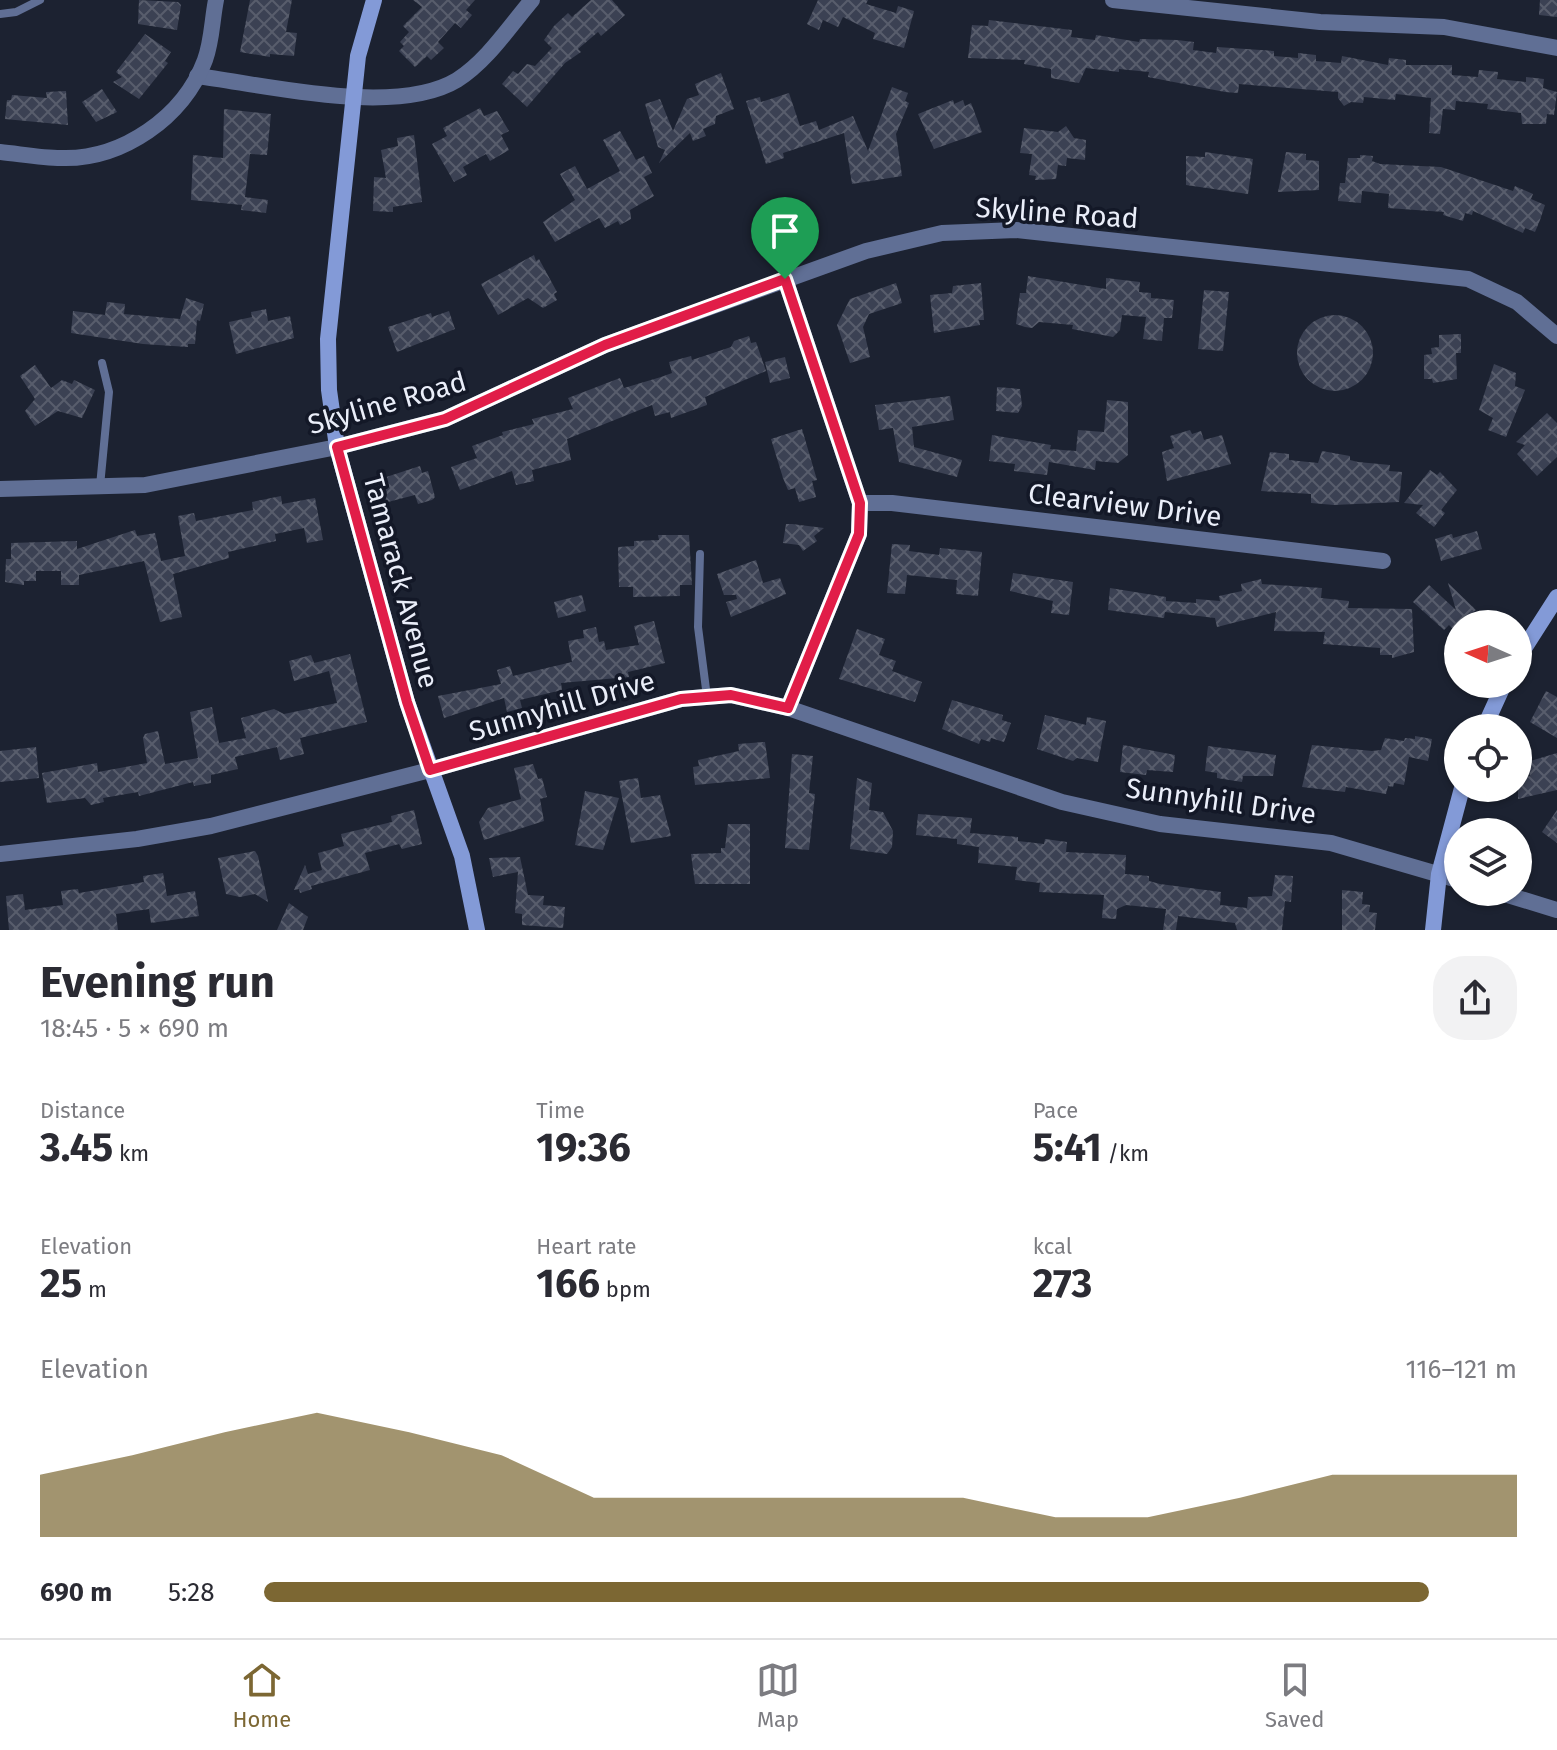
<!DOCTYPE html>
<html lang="en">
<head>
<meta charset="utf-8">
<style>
  :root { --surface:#fff; --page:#f2f2f3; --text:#2b2b33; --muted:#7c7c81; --line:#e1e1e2; --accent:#7c6733 }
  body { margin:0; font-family:"Fira Sans",sans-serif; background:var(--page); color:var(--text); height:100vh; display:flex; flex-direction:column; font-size:30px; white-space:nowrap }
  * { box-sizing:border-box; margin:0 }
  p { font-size:26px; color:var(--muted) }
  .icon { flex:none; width:44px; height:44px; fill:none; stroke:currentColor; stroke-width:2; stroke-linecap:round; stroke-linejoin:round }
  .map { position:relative; height:930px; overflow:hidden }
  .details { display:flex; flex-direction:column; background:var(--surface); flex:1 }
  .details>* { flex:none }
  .needle { width:52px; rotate:273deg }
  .tools { position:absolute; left:1444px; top:610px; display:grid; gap:16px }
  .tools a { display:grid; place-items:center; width:88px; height:88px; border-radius:50%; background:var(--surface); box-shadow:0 2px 6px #0004; font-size:40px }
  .pin { position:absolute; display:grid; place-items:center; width:68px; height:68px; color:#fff; margin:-82px -34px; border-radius:50% 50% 50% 0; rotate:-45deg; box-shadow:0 0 8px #0007 }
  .pin .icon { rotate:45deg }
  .round { display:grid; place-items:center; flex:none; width:84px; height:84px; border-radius:32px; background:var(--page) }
  .overview { display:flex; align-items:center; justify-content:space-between; height:136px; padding:0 40px }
  h1 { font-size:44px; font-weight:700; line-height:60px }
  .figures { display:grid; grid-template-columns:repeat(3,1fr); gap:12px; height:136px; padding:8px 40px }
  .figures div { display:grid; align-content:center }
  .figures b { font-size:40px; font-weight:700 }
  .figures small { font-size:22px; font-weight:400 }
  .figures p { font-size:22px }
  .chart { height:224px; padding:16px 40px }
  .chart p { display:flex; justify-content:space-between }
  .chart svg { width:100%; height:144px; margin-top:8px; fill:var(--accent); opacity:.7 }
  ul { padding:0 40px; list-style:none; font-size:26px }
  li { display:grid; grid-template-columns:128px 96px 1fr; align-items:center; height:60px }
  li i { height:20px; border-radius:10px; background:var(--accent) }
  .tabs { display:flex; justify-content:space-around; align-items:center; height:112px; border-top:2px solid var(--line); background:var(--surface); font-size:22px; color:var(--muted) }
  .tabs a { display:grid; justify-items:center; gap:4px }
  .tabs .current { color:var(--accent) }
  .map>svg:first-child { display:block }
  .building { fill:url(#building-cross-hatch) }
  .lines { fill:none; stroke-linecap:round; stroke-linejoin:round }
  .lane { stroke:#606f95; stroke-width:8 }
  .street { stroke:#606f95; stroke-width:16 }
  .secondary { stroke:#839ad7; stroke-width:16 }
  .route-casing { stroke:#fff; stroke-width:16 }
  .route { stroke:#e11d48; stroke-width:10 }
  .labels { text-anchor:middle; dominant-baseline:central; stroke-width:7; stroke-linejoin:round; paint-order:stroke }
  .street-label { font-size:28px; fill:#eaeef9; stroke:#131827 }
</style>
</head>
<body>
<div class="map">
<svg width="1557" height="930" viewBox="0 0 1557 930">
  <defs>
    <pattern id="building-cross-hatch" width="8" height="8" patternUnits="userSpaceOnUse" patternTransform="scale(2)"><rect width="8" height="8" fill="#3b4153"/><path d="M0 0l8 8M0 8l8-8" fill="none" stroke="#585d6c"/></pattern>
  </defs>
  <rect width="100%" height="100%" fill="#1c2231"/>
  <g class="building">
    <path d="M139 0 178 2 181 5 177 30 138 24Z"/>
    <path d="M250 0H292L286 32 297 33 294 56 270 54V57L240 52Z"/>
    <path d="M413 0H475L466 10 472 15 461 28 455 23 438 42 444 48 431 60 427 56 415 67 399 51 404 46 400 42 409 32 403 26 422 7Z"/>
    <path d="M591 0H612L625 15 601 36 598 32 578 49 581 52 565 63 527 107 502 84 513 71 518 74 527 64 535 66 552 48 544 40 554 26 568 13 572 17Z"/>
    <path d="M818 0H868L866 4 896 13 898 6 914 11 904 48 873 39 875 33 843 17 838 27 823 20 819 30 807 24Z"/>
    <path d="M1540 0H1557V17L1539 15Z"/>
    <path d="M989 20 1072 30 1071 37 1095 40 1096 35 1139 42 1140 39 1177 40 1194 42 1193 50 1216 53 1217 47 1274 51V56L1298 58V53L1316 55V61L1341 63 1342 56 1388 65 1389 58 1406 60V65H1452V75L1478 77 1479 70 1498 72 1497 79 1526 82V77L1544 79 1543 88 1557 92 1554 115 1547 114 1546 124H1522L1521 113 1487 109 1488 104 1456 101 1455 110 1443 109 1440 134 1429 133 1431 98 1396 94 1395 100 1364 97 1363 103 1351 102 1344 106 1338 98V92L1239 84 1238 93 1225 92 1148 77 1149 72 1119 69V72L1086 68 1079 83 1067 81 1051 78V69L1024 64 1025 60 968 58 972 25 988 26Z"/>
    <path d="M145 34 171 52 165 61 168 63 139 99 113 82 122 77 116 72Z"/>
    <path d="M721 73 734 109 716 116 715 124 703 129 706 136 693 141 690 133 659 163 665 150 658 147 645 104 660 99 673 131 687 99 699 95 695 84Z"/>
    <path d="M892 87 908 93 905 101 909 103 896 134 902 176 852 184 844 133 783 153 784 158 766 164 746 101 760 97 761 102 789 93 800 126 816 121 819 130 853 116 868 151Z"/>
    <path d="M102 89 117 112 96 122 82 102Z"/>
    <path d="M66 91 68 125 5 119 7 100H11L12 95 47 98 46 92Z"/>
    <path d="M953 100 954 104 963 100 965 106 971 103 982 132 934 149 918 114Z"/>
    <path d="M480 108 484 116 497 111 509 131 501 135 509 150 490 161 486 154 463 167 467 175 454 182 432 144 447 136 443 128Z"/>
    <path d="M224 109 271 114 267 155 250 154 245 197 268 200 266 213 241 210 242 205 191 200 193 155 223 158Z"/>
    <path d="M1066 126 1074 138 1086 140 1085 160 1067 158 1066 166 1058 165 1056 179 1035 180 1036 176 1029 175 1032 154 1020 153 1024 128 1058 132Z"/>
    <path d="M620 131 636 160 644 156 652 173 644 177 654 196 630 210 631 219 620 225 618 221 605 228 599 218 555 242 543 222 575 200 560 174 575 166 587 189 620 171 603 140Z"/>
    <path d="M414 135 422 202 393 207V212L373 211 374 177 386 178 381 150 398 146 397 138Z"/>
    <path d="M1205 152 1253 159 1248 194 1186 185V156L1205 157Z"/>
    <path d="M1286 152 1306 154V160L1319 161V190L1278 192Z"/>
    <path d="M1360 155 1373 156 1372 161 1380 164 1441 167 1513 191 1515 186 1533 194 1531 199 1545 205 1540 220 1535 232 1525 228 1523 233 1473 211 1472 215 1465 213 1463 221 1443 215 1444 212 1388 208 1389 194 1362 191 1361 203 1338 201 1340 183H1345L1348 158H1360Z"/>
    <path d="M534 255 536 261 539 259 557 292 554 294 557 300 543 308 528 298 498 315 481 284Z"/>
    <path d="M1028 276 1106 289V278L1140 282 1139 292 1151 293V298L1174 300 1172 318H1164L1162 341 1143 339 1146 317 1122 315 1120 330 1113 337 1072 329 1073 325 1039 322 1032 328 1025 327 1016 324 1020 293H1026Z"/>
    <path d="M896 283 902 303 869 314 863 327 870 357 850 363 837 325 850 299Z"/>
    <path d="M981 283 984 320H979L980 325 934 333 930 295 952 293 953 286Z"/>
    <path d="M1204 290 1229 292 1223 351 1198 349Z"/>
    <path d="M186 298 204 304 200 321 197 320 195 344H188V347L143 344 71 333 73 311 105 315 107 302 125 304 124 314 180 319Z"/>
    <path d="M266 309 268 321 290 316 294 338 236 354 229 322 252 317 251 312Z"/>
    <path d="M449 311 455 329 397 352 388 327 431 313 432 317Z"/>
    <circle cx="1335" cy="353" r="38"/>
    <path d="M1461 334V353H1456L1457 379 1433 383 1432 379H1424V355L1432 354 1431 348 1439 347V335Z"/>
    <path d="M749 336 751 343 756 342 766 371 705 397 707 405 671 418 670 412 655 416 652 405 567 439 571 460 532 470 534 481 516 485 512 471 460 490 451 467 477 458 472 446 503 435 502 432 534 424 532 419 573 409 568 398 620 378 624 388 661 377 672 373 669 362 691 356 692 360 731 347 734 341Z"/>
    <path d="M785 357 790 378 770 383 765 362Z"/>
    <path d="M1494 364 1516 373 1515 386 1525 390 1506 437 1488 430 1493 418 1479 410Z"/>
    <path d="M35 365 51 388 62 380 72 384 74 380 95 390 82 418 58 411 35 426 25 411 35 399 20 376Z"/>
    <path d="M997 387 1020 389 1022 406 1018 413 996 411Z"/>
    <path d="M950 396 954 420 912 427 914 447 962 460 957 477 899 462 893 428 879 430 875 405Z"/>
    <path d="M1107 400 1128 402V455L1118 463 1096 461 1095 470 1049 462 1047 475 1014 471 1015 464 989 461 992 435 1051 445 1050 449 1076 451 1078 430 1104 432Z"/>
    <path d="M1547 413 1557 423V457L1537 476 1517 454 1525 445 1516 442Z"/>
    <path d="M802 429 817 480 812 481 816 497 799 502 795 488 788 490 783 478 771 439Z"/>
    <path d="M1190 430 1192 434 1201 431 1204 440 1222 435 1231 464 1167 481 1162 452 1174 448 1170 436Z"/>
    <path d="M1322 451 1350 456V460L1358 462 1390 465 1389 471 1402 472 1399 502 1334 505 1311 503V494L1261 491 1270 452 1289 454V460L1318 463Z"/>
    <path d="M420 466 422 473 428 471 435 497 432 500 418 504 415 495 384 503 377 480Z"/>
    <path d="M1430 470 1437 475 1440 472 1457 490 1441 510 1445 513 1434 527 1416 513 1423 505 1404 503Z"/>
    <path d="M281 496 282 504 315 498 323 540 307 543 304 528 275 534 276 541 228 552 229 558 173 574 182 617 160 622 144 561 79 575V585H61V571H36V581H24V585L5 582 6 559H11V543L77 541V549L135 530 137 536 155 533 161 561 185 556 178 516 194 513 196 521 253 510 252 502Z"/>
    <path d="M786 524H792L824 528 814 536 817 541 803 551 799 545 783 543Z"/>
    <path d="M1477 531 1482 549 1441 561 1435 539 1452 534 1453 538Z"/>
    <path d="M658 535H689L692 585H680V596L633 597V587H619L618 547 634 546V541L659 540Z"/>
    <path d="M892 544 910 545 909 551 939 555 940 548 982 552 978 596 956 594 957 580 907 575 905 594 887 593Z"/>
    <path d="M756 560 763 583 780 578 786 594 731 617 726 602 737 599 736 595H724L717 574Z"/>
    <path d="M1013 573 1073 582 1069 615 1051 613 1053 601 1010 591Z"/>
    <path d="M1261 579 1262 584 1322 588 1321 598 1349 601 1348 608 1412 609 1414 652 1392 658V655H1380V648L1323 644 1325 632 1274 631 1276 612 1217 627 1215 618 1165 612 1164 618 1108 610 1110 588 1166 597V601L1196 603V599L1220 601 1219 596 1242 591 1241 584Z"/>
    <path d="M1448 583 1476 610 1458 624 1455 631 1449 625 1444 630 1413 602 1429 585 1456 610Z"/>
    <path d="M582 595 586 611 558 618 554 602Z"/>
    <path d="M654 621 665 663 628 672 629 677 561 683 562 690 520 700 522 708 507 712 504 698 444 718 438 696 501 684 497 670 510 666 513 676 572 662 568 641 584 638 583 630 596 627 599 642 604 641 606 650 639 645 634 626Z"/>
    <path d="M857 629 885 639 879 655 896 661 892 671 922 682 915 702 839 679Z"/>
    <path d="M350 654 367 722 300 738 304 754 280 760 277 747 235 757 238 769 211 775V783L194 786 193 782 139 796 138 792 103 798 104 802 91 805 85 798 47 803 42 773 97 763 98 772 147 763 143 738 145 734 158 731 165 764 198 758 190 712 212 707 219 743 246 738 241 718 274 709 284 714 337 703 329 671 294 681 289 661 311 655 314 663Z"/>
    <path d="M1546 691 1557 697V738L1530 722Z"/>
    <path d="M952 700 1003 715 1002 720 1011 723 1004 742 991 738 990 742 981 739 979 744 942 729Z"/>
    <path d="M1045 715 1086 725 1087 717 1106 721 1098 762 1077 758 1073 761 1037 749Z"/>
    <path d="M1415 736 1432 739 1428 761 1409 757 1404 785 1394 783 1393 787 1388 786 1386 794 1346 787 1345 792 1302 787 1312 745 1372 751 1381 750 1385 738 1404 741 1405 738 1415 739Z"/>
    <path d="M765 742 770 778 695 785 693 767 699 766 698 760 739 751 738 744Z"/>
    <path d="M1123 745 1175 755 1173 772 1147 770 1146 775 1120 772Z"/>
    <path d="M1208 746 1276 755 1273 776H1243L1242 782 1217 778V773L1205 771Z"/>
    <path d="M36 747 39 778 0 782V751Z"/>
    <path d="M1557 753V790L1518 799V778L1530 776 1527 762Z"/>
    <path d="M792 754 813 756 809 793 815 794 809 850 785 848Z"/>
    <path d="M533 764 538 779 542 778 547 797 540 799 544 821 484 840 479 822 488 808 521 799 514 768Z"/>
    <path d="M638 778 641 798 660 795 671 836 631 843 619 781Z"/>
    <path d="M857 778 872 783 869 810 883 812 893 831 892 847 887 854 850 849Z"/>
    <path d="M585 791 619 798 603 850 575 845Z"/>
    <path d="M414 810 422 844 402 849 399 844 365 853 370 870 311 886 312 889 300 893 299 889 294 890 305 865 308 874 322 870 318 853 344 846 341 834 392 822 391 816Z"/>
    <path d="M1557 810V843L1542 832Z"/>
    <path d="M918 814 972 818 970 833 1018 837V841L1044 844 1045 839 1067 842 1066 852 1126 855 1125 874 1149 876V881L1160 884 1221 892 1220 905 1247 908 1248 897 1272 896 1275 875 1293 876 1291 902 1285 901 1282 930H1237L1235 923 1178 916 1176 930H1163L1166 909 1126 905 1117 909 1116 919 1102 918 1104 895 1039 892 1040 883 1015 880 1017 867 978 863 979 847 957 844V839L916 835Z"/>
    <path d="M728 824H750V884H695L691 854 721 853V848H725Z"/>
    <path d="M255 851 258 856 268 902 255 894 240 897 226 894 218 858Z"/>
    <path d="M520 857 528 895 544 896 543 905 565 907 563 928 522 925V914L515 913 518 872 493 877 489 858Z"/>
    <path d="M163 873 167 896 195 891 199 916 151 923 149 909 116 914 118 930H9L6 896 23 894 25 910 63 905 61 891 78 889 79 893 144 882 143 876Z"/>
    <path d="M1342 890 1363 892 1362 904 1370 905 1369 912 1377 913 1375 930H1342Z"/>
    <path d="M289 903 308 917 303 930H277Z"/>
  </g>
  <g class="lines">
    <g class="lane">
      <path d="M0 14 16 12 40 0"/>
      <path d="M100 486 109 392 102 363"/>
      <path d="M700 554 698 627 707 697"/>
    </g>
    <g class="street">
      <path d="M1113 0 1320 22 1444 27 1557 48"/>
      <path d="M197 76C266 85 396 117 457 80 487 61 509 27 532 0"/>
      <path d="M0 152C20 154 41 158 61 158 122 160 184 117 205 60 212 41 212 20 216 0"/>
      <path d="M785 279 860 503 859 534 788 708"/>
      <path d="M0 489 145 485 337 447 445 419 605 345 866 251 942 233 1016 230 1468 279 1517 302 1557 336"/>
      <path d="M860 503H892L1383 561"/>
      <path d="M0 854 137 839 211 826 430 770 681 699 731 695 788 708 1062 802 1160 824 1331 843 1458 880"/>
      <path d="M1498 892 1557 910"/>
    </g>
    <g class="secondary">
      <path d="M374 0 358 56 328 339 329 390 337 447 407 702 462 856 477 930"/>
      <path d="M1518 658 1557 597"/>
      <path d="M1484 728 1504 684"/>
      <path d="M1433 930 1439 874 1462 788"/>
    </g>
  </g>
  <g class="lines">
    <defs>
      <path id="route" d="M785 279 860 503 859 534 788 708 731 695 681 699 430 770 407 702 337 447 445 419 605 345Z"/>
    </defs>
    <use href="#route" class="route-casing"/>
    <use href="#route" class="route"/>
  </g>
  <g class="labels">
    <g class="street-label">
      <text transform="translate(1057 213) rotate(4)">Skyline Road</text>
      <text transform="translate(387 403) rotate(-16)">Skyline Road</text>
      <text transform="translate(1125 505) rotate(7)">Clearview Drive</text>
      <text transform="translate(401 581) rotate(75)">Tamarack Avenue</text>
      <text transform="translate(562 706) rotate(-16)">Sunnyhill Drive</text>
      <text transform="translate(1221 801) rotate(8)">Sunnyhill Drive</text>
    </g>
  </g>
</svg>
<div class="tools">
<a><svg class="needle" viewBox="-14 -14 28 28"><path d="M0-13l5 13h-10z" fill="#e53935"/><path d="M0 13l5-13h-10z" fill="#7c7c81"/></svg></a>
<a><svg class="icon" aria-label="locate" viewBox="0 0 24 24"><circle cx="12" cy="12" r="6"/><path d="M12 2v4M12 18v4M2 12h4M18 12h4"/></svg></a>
<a><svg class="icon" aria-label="layers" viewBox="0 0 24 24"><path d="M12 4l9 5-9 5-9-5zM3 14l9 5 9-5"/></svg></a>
</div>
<div class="pin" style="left:785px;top:279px;background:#1e9e55"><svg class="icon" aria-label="arrive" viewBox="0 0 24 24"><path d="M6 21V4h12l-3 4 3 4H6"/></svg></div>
</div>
<section class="details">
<div class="overview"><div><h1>Evening run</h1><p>18:45 · 5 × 690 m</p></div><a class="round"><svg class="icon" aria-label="share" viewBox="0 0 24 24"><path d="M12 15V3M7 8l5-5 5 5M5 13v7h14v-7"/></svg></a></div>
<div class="figures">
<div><p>Distance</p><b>3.45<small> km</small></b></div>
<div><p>Time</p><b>19:36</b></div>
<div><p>Pace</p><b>5:41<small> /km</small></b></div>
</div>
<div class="figures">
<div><p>Elevation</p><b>25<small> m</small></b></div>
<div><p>Heart rate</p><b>166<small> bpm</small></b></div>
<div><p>kcal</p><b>273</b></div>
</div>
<div class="chart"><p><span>Elevation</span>116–121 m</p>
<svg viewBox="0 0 160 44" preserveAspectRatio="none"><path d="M0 44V25L10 19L20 12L30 6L40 12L50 19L60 32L70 32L80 32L90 32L100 32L110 38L120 38L130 32L140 25L150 25L160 25V44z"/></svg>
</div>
<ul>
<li><b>690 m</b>5:28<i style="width:93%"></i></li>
</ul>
</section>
<nav class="tabs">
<a class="current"><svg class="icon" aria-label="home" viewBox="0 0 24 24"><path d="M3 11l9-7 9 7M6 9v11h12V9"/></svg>Home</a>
<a><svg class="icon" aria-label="map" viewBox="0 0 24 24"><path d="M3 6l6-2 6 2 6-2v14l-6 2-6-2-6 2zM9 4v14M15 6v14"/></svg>Map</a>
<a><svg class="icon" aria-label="saved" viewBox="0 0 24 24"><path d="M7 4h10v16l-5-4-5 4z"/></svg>Saved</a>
</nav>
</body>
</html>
